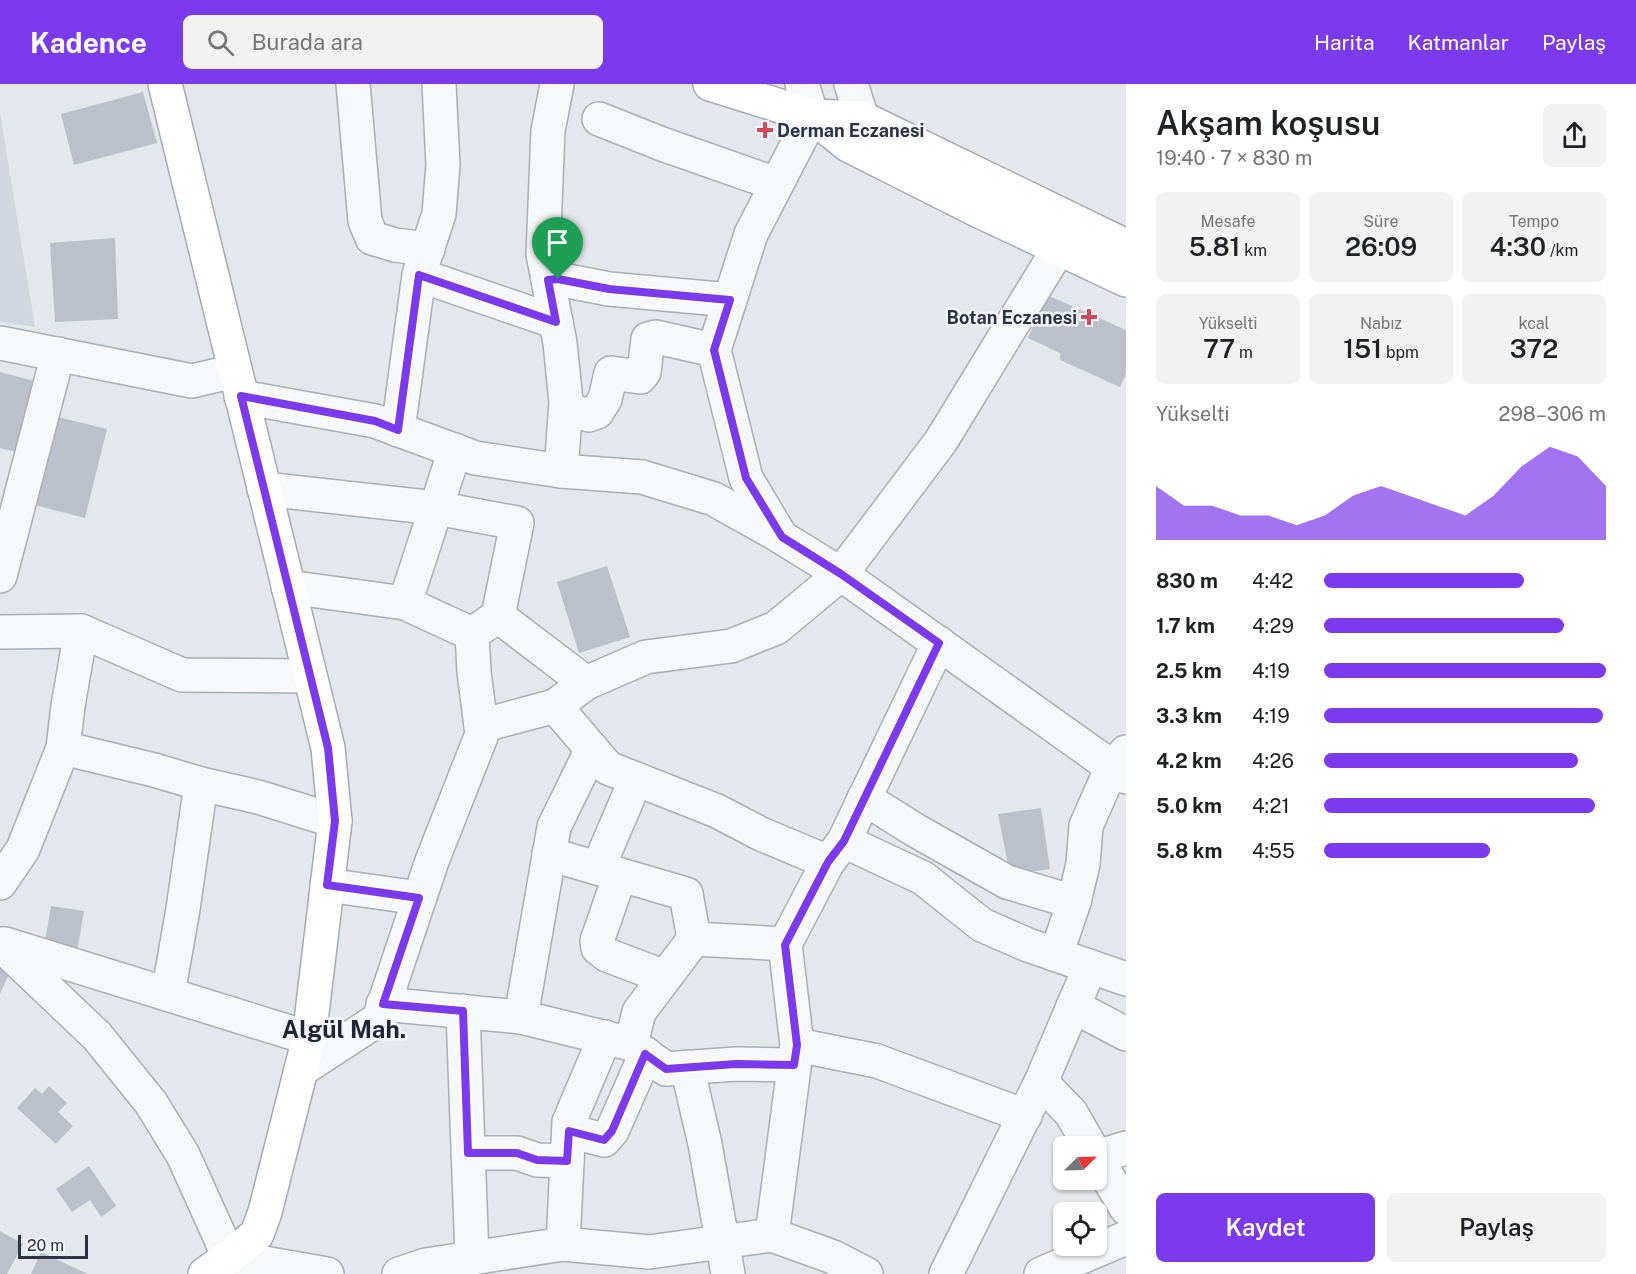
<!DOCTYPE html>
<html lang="tr">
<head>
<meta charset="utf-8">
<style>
  :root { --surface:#fff; --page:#f2f2f2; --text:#202124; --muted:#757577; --accent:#7c3aed }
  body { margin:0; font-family:"Public Sans",sans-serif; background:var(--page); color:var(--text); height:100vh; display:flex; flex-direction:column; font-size:22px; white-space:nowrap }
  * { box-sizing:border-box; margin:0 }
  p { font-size:20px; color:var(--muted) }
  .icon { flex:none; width:33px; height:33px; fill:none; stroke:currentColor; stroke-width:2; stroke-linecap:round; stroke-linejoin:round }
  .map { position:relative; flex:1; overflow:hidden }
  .side { display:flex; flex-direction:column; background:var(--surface); width:510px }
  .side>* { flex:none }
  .needle { width:39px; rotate:67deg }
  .fabs { position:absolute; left:1053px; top:1052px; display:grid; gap:12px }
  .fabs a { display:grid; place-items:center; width:54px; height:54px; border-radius:9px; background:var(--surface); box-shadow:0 2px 4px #0004; font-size:30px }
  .scale { position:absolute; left:18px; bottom:15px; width:70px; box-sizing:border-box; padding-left:6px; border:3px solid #2b3445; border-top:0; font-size:16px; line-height:21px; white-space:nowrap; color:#2b3445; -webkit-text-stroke:4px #f4f6f9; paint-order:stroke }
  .pin { position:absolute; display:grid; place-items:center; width:51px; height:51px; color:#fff; margin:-62px -26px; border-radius:50% 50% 50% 0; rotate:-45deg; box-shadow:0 0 6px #0007 }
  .pin .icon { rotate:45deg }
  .round { display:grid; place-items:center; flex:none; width:63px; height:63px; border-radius:9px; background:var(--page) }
  .headline { display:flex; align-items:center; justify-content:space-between; height:102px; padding:0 30px }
  h1 { font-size:33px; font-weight:600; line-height:45px }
  .metrics { display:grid; grid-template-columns:repeat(3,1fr); gap:9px; height:102px; padding:6px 30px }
  .metrics div { display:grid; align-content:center; border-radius:9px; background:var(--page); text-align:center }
  .metrics b { font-size:26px; font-weight:600 }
  .metrics small { font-size:16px; font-weight:400 }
  .metrics p { font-size:16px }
  .chart { height:168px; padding:12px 30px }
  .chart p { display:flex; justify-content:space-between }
  .chart svg { width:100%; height:108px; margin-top:6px; fill:var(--accent); opacity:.7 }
  .primary-button { display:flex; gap:12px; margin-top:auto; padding:12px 30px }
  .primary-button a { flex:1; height:69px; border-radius:9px; background:var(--accent); color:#fff; font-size:24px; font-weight:600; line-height:69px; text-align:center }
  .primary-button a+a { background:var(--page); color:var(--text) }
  ul { padding:0 30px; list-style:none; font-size:20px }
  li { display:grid; grid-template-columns:96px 72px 1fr; align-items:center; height:45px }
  li i { height:15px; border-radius:8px; background:var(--accent) }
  header { display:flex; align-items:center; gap:36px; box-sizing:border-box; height:84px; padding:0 30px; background:var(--accent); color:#fff }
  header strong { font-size:28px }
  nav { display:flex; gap:33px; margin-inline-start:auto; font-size:21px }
  .search { width:420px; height:54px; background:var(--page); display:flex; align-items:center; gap:15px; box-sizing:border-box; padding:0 21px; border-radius:9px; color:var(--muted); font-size:22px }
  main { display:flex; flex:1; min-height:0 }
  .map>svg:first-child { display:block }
  .built { fill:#d2d6de }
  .building { fill:#bbc0ca }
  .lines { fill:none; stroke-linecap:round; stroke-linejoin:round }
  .minor-casing { stroke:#a9aeb7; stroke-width:36 }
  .major-casing { stroke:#a3abb8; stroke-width:36 }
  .minor { stroke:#f7f8fa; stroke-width:33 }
  .major { stroke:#fff; stroke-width:33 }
  .route-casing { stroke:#fff; stroke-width:12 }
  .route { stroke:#7c3aed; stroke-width:8 }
  .poi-dot { fill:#d1495b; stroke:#f4f6f9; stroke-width:2 }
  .labels { text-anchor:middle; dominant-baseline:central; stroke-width:5; stroke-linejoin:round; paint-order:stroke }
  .poi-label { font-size:18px; font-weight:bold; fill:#2b3445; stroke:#f4f6f9; text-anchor:start }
  .district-label { font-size:24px; font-weight:bold; fill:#1d2536; stroke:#f4f6f9 }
</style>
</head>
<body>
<header>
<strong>Kadence</strong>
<div class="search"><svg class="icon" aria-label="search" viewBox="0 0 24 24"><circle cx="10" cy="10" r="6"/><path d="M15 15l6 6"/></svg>Burada ara</div>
<nav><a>Harita</a><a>Katmanlar</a><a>Paylaş</a></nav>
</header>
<main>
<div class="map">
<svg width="1126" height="1190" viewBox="0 0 1126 1190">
  <rect width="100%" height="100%" fill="#e4e7ec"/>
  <path class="built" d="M0 29 35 243 0 238Z"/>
  <g class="building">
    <path d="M143 8 157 59 74 81 61 30Z"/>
    <path d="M115 154 118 235 55 238 50 159Z"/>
    <path d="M1047 211 1126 246V290L1120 303 1060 276V269L1028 254Z"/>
    <path d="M0 288 46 300 29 371 0 364Z"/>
    <path d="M54 332 107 345 85 434 31 420Z"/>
    <path d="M607 482 630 553 579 569 557 498Z"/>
    <path d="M1041 724 1050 785 1010 791 998 730Z"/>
    <path d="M51 822 84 827 76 874 43 869Z"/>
    <path d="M0 878 12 883 0 910Z"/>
    <path d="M49 1002 67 1019 58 1028 73 1042 56 1060 17 1024 35 1004 42 1010Z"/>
    <path d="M89 1082 116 1122 101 1133 90 1116 72 1128 56 1105Z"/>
    <path d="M0 1147 23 1160 7 1190H0Z"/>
    <path d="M41 1168 88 1190H31Z"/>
  </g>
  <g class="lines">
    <defs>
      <g id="minor">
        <path d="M353 0 365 137 372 154 395 161 428 165"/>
        <path d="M557 0 548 47 543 170 560 259 566 318 561 387"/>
        <path d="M802 0 812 32 751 150 714 266 746 394 781 453 841 490 1126 693"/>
        <path d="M851 0 862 34"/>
        <path d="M599 35 662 60 776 100"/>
        <path d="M420 187 439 130 443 81 439 0"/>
        <path d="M548 196 558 195 609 205 730 216"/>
        <path d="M0 259 192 297 235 287"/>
        <path d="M241 313 375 337 475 374 561 387 642 393 714 415 780 452"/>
        <path d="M566 326 589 331 597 328 605 315 611 289 640 293 644 288 648 255 656 253 714 266"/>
        <path d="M398 346 419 191 556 238"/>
        <path d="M264 405 436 424 517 439 498 532 472 550"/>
        <path d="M0 492 58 270"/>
        <path d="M288 503 405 519 472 550"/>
        <path d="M405 519 455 366"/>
        <path d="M498 532 586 599"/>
        <path d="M0 548 81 547 182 591 310 592"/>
        <path d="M481 642 555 622"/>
        <path d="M63 664 154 686 201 700 258 713 335 737"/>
        <path d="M864 714 915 746 1007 798 1074 818"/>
        <path d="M844 757 923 794 982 841 1028 861 1126 895"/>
        <path d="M549 770 686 810 694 855 639 928 631 960"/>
        <path d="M828 778 761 750 717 727 608 684 555 622 586 599 646 573 731 562 776 544 841 490 941 357 1059 164"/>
        <path d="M598 784 636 695"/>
        <path d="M620 791 597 857 598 864 607 871 665 893"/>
        <path d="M0 799 23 765 63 664 68 622 81 547"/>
        <path d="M327 801 419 814"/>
        <path d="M694 855 785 860"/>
        <path d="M0 860 97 952 151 1019 183 1071 229 1173 327 1190"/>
        <path d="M5 860 309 954"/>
        <path d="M1056 871 1074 818 1083 780 1086 742 1112 683 1126 668"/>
        <path d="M168 910 183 825 201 700"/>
        <path d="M383 920 521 933 631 960 666 985 736 980 794 981"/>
        <path d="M1073 922 1126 950"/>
        <path d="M463 927 472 1173"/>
        <path d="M521 933 554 743 592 665"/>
        <path d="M797 961 877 977 1025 1032"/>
        <path d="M687 983 705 1060 728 1190"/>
        <path d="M301 986 379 935 432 777 482 650 474 588 472 550"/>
        <path d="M1041 998 1071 1029 1090 1062"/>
        <path d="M569 1047 604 1056 612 1047 646 970"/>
        <path d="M468 1069H517L537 1076 567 1077"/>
        <path d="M1096 1073 1126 1124"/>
        <path d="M1097 1073 1126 1064"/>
        <path d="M772 1151 797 961 785 860 828 778 844 757 939 559"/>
        <path d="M563 1160 569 1038 605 953"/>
        <path d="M399 1190 426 1181 563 1160 649 1168 772 1151 833 1173 866 1190"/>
        <path d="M946 1190 1041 998 1090 883"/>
        <path d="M1041 1190 1126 1154"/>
      </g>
      <g id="major">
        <path d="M165 0 328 664 335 737 309 954 265 1128 257 1150 229 1173 205 1190"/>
        <path d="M710 0 812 32 862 34 1126 162"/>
        <path d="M812 32 848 61 975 125 1126 196"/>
      </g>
    </defs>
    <use href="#minor" class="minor-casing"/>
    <use href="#major" class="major-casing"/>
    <use href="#minor" class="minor"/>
    <use href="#major" class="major"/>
  </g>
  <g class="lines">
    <defs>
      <path id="route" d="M419 191 556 238 548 196 558 195 609 205 730 216 714 266 746 394 782 453 841 490 939 559 844 757 828 778 785 861 797 961 794 981 736 980 666 985 645 970 612 1047 604 1056 569 1047 567 1077 537 1076 517 1069H468L463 927 383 920 419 814 327 801 335 737 328 664 241 312 375 337 398 346Z"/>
    </defs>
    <use href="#route" class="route-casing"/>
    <use href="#route" class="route"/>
  </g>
  <g class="poi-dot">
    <path d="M762 37h6v6h6v6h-6v6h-6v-6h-6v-6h6z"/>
    <path d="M1086 224h6v6h6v6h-6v6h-6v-6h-6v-6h6z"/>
  </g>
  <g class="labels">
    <g class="poi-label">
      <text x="777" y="46">Derman Eczanesi</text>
      <text x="1077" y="233" text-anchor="end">Botan Eczanesi</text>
    </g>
    <g class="district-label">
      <text x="344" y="945">Algül Mah.</text>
    </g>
  </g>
</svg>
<div class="fabs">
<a><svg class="needle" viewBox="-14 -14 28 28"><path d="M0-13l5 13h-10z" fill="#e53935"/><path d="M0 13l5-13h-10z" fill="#757577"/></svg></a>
<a><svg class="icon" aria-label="locate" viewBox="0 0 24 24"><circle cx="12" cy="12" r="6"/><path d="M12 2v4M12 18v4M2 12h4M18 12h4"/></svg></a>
</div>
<div class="scale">20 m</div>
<div class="pin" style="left:558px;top:195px;background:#1e9e55"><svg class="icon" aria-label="arrive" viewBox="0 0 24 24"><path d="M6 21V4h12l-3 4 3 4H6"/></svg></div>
</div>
<section class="side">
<div class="headline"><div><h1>Akşam koşusu</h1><p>19:40 · 7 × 830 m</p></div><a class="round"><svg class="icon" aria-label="share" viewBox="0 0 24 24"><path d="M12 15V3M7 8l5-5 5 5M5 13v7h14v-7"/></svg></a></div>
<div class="metrics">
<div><p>Mesafe</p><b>5.81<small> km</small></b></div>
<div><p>Süre</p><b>26:09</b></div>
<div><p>Tempo</p><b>4:30<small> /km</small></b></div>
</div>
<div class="metrics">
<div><p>Yükselti</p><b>77<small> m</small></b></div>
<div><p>Nabız</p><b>151<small> bpm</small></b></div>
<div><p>kcal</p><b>372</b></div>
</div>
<div class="chart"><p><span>Yükselti</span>298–306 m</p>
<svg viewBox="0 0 160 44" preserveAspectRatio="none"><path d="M0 44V22L10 30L20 30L30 34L40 34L50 38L60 34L70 26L80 22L90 26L100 30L110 34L120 26L130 14L140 6L150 10L160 22V44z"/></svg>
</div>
<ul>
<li><b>830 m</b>4:42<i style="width:71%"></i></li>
<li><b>1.7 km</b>4:29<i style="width:85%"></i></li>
<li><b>2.5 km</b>4:19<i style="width:100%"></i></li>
<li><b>3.3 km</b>4:19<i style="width:99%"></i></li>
<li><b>4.2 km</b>4:26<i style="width:90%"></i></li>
<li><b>5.0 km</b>4:21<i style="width:96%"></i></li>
<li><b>5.8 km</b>4:55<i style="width:59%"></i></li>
</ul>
<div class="primary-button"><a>Kaydet</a><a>Paylaş</a></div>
</section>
</main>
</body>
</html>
